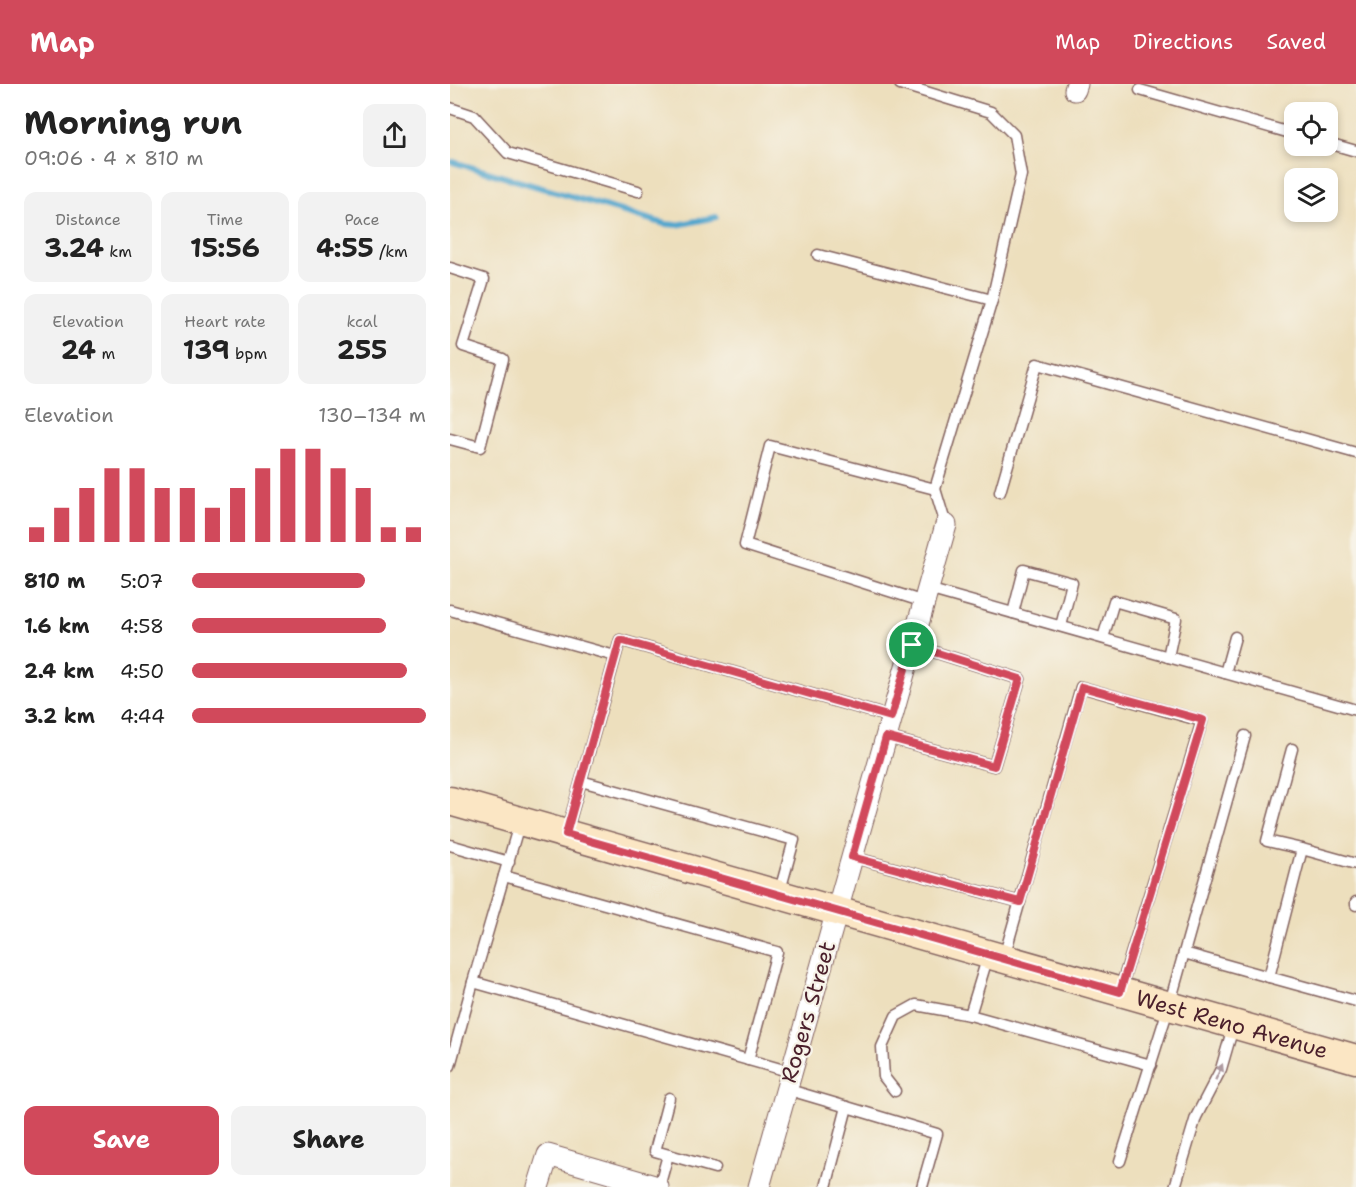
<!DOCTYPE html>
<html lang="en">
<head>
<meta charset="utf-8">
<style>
  :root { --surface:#fff; --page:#f2f2f2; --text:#222; --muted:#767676; --accent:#d1495b }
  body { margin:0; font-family:"Shantell Sans",sans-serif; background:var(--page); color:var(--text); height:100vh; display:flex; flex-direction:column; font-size:22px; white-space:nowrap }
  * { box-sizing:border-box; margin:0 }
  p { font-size:20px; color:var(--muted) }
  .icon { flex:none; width:33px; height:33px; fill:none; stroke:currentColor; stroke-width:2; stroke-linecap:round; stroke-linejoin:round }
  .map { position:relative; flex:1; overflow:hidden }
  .side { display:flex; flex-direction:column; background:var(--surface); width:450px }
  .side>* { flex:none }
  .buttons { position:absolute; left:834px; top:18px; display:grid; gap:12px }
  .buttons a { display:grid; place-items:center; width:54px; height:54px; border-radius:12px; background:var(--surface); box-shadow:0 3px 9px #0003; font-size:30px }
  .pin { position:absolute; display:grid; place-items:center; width:51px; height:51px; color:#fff; margin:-26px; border:3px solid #fff; border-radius:50%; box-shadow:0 2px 6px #0007 }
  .round { display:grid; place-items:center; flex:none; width:63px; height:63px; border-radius:12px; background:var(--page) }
  .headline { display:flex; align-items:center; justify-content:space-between; height:102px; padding:0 24px }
  h1 { font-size:33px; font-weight:700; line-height:45px }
  .stats { display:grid; grid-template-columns:repeat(3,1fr); gap:9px; height:102px; padding:6px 24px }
  .stats div { display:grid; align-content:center; border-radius:12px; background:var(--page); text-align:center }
  .stats b { font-size:26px; font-weight:700 }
  .stats small { font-size:16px; font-weight:400 }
  .stats p { font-size:16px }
  .chart { height:168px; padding:12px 24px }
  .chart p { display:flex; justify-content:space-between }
  .chart svg { width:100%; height:108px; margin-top:6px; stroke:var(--accent); stroke-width:6 }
  .cta { display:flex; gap:12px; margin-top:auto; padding:12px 24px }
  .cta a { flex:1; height:69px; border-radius:12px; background:var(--accent); color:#fff; font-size:24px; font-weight:700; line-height:69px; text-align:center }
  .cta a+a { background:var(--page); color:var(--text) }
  ul { padding:0 24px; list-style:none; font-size:20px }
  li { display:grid; grid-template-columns:96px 72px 1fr; align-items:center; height:45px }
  li i { height:15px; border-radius:8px; background:var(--accent) }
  header { display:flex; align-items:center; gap:36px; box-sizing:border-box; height:84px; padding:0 30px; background:var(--accent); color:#fff }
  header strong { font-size:28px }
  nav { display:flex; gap:33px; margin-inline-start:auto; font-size:21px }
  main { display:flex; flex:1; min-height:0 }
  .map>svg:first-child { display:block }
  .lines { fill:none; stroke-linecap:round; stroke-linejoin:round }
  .stream { stroke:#51a6cd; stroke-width:6 }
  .lane-casing { stroke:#83625e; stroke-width:13 }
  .street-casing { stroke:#83625e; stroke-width:23 }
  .secondary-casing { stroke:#83625e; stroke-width:31 }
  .lane { stroke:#fff; stroke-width:10 }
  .street { stroke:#fff; stroke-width:21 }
  .secondary { stroke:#fbe6c4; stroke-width:28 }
  .oneway { fill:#ae9aa0 }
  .route-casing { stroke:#fff; stroke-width:12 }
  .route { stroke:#d1495b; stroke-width:8 }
  .labels { text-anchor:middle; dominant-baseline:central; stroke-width:4.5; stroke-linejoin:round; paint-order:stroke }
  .street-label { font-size:22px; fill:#4a1f2b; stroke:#f7f3e8 }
</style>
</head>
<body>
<header>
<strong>Map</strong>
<nav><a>Map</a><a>Directions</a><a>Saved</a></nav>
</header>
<main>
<section class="side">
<div class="headline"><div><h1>Morning run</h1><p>09:06 · 4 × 810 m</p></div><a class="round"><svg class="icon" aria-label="share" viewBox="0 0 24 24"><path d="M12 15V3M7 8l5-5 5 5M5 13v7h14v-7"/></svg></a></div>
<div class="stats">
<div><p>Distance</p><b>3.24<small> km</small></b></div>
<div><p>Time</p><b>15:56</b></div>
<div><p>Pace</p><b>4:55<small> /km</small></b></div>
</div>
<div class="stats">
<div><p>Elevation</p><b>24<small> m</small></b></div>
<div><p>Heart rate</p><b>139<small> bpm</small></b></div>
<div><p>kcal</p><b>255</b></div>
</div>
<div class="chart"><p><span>Elevation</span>130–134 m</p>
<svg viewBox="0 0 160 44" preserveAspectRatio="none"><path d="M5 44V38M15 44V30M25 44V22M35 44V14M45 44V14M55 44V22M65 44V22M75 44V30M85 44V22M95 44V14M105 44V6M115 44V6M125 44V14M135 44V22M145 44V38M155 44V38"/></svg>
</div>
<ul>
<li><b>810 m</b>5:07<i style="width:74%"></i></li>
<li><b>1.6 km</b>4:58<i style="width:83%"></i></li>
<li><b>2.4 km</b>4:50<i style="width:92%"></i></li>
<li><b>3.2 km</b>4:44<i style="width:100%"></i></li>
</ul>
<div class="cta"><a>Save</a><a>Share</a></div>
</section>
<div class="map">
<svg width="906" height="1103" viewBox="0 0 906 1103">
  <rect width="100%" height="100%" fill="#f7f3e8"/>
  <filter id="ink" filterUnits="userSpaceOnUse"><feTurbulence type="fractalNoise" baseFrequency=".0167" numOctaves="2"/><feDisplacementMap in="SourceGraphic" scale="12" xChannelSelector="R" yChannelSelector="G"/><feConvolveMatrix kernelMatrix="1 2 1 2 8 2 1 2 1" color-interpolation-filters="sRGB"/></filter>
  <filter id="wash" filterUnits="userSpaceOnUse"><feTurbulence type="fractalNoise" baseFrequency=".008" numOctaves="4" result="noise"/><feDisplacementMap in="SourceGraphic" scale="24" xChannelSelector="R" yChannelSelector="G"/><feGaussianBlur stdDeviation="1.35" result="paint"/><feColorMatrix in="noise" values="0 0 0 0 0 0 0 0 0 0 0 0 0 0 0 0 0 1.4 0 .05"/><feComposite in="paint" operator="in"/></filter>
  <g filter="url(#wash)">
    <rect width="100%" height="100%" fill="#eddfbd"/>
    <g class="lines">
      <path class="stream" d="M3 78 215 140 227 141 266 133"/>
    </g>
  </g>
  <g filter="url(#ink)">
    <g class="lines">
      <defs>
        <g id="lane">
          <path d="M450 0 541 28 564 51 571 91 542 216"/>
          <path d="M690 6 844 50"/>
          <path d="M0 24 24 32 58 69 188 107"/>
          <path d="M878 59 906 67"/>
          <path d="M368 171 542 216 485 405 320 362 295 461 474 518"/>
          <path d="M0 184 34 195 13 262 53 275 30 363 0 355"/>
          <path d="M485 405 496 441"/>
          <path d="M550 408 587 280 906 369"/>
          <path d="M478 505 906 626"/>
          <path d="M0 526 165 572"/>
          <path d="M563 529 574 486 622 499 611 542"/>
          <path d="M653 554 664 517 726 535 718 573"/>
          <path d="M775 589 785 553"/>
          <path d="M436 653 544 682 570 595 462 561"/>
          <path d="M842 665 817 757 852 765"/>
          <path d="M131 697 170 556 441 633"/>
          <path d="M116 750 131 697 344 756 329 810"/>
          <path d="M0 761 59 778"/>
          <path d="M402 773 570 818"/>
          <path d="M54 792 327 868 298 976"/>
          <path d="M906 818V821"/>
          <path d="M734 869 819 893 852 765 906 780"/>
          <path d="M538 872 520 931 701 981"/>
          <path d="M554 873 631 603 752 637 670 907"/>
          <path d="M819 893 906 917"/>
          <path d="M23 898 70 737"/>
          <path d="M0 982 23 898 341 988"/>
          <path d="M336 1005 397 1023"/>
          <path d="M445 1007 434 993 432 963 446 932 466 921 520 931"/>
          <path d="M219 1014 205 1067 265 1084"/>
          <path d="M670 1077 719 922 795 652"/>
          <path d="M209 1103 218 1071"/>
          <path d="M376 1103 397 1023 487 1050 472 1103"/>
          <path d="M725 1103 746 1033 771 985 784 940"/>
        </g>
        <g id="street">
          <path d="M625 6 627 0"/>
          <path d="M88 1103 98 1071 208 1103"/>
          <path d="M309 1103 496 441"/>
        </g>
        <g id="secondary">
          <path id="s1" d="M0 717 906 975"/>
        </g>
      </defs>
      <use href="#lane" class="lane-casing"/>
      <use href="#street" class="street-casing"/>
      <use href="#secondary" class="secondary-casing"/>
      <use href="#lane" class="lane"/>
      <use href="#street" class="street"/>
      <use href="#secondary" class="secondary"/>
    </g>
    <defs><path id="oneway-solid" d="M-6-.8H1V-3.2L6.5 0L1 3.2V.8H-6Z" transform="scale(1.5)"/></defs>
    <use class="oneway" href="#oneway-solid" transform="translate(769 988) rotate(-66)"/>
  </g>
  <g class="lines" filter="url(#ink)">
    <defs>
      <path id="route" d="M170 556 441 633 462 561 570 595 544 682 436 653 402 773 570 818 632 603 753 636 670 908 116 750Z"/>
    </defs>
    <use href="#route" class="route-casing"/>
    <use href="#route" class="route"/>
  </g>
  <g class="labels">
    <g class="street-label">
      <text transform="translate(358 928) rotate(-74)">Rogers Street</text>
      <text stroke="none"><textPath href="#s1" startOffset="813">West Reno Avenue</textPath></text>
    </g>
  </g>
</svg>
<div class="buttons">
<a><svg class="icon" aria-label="locate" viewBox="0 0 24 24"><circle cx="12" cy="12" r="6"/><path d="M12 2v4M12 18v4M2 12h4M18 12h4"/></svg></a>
<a><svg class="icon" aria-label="layers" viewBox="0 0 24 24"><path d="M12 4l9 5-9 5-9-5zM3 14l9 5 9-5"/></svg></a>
</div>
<div class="pin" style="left:462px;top:561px;background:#1e9e55"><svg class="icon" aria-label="arrive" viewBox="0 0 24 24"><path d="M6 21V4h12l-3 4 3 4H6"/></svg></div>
</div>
</main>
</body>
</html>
